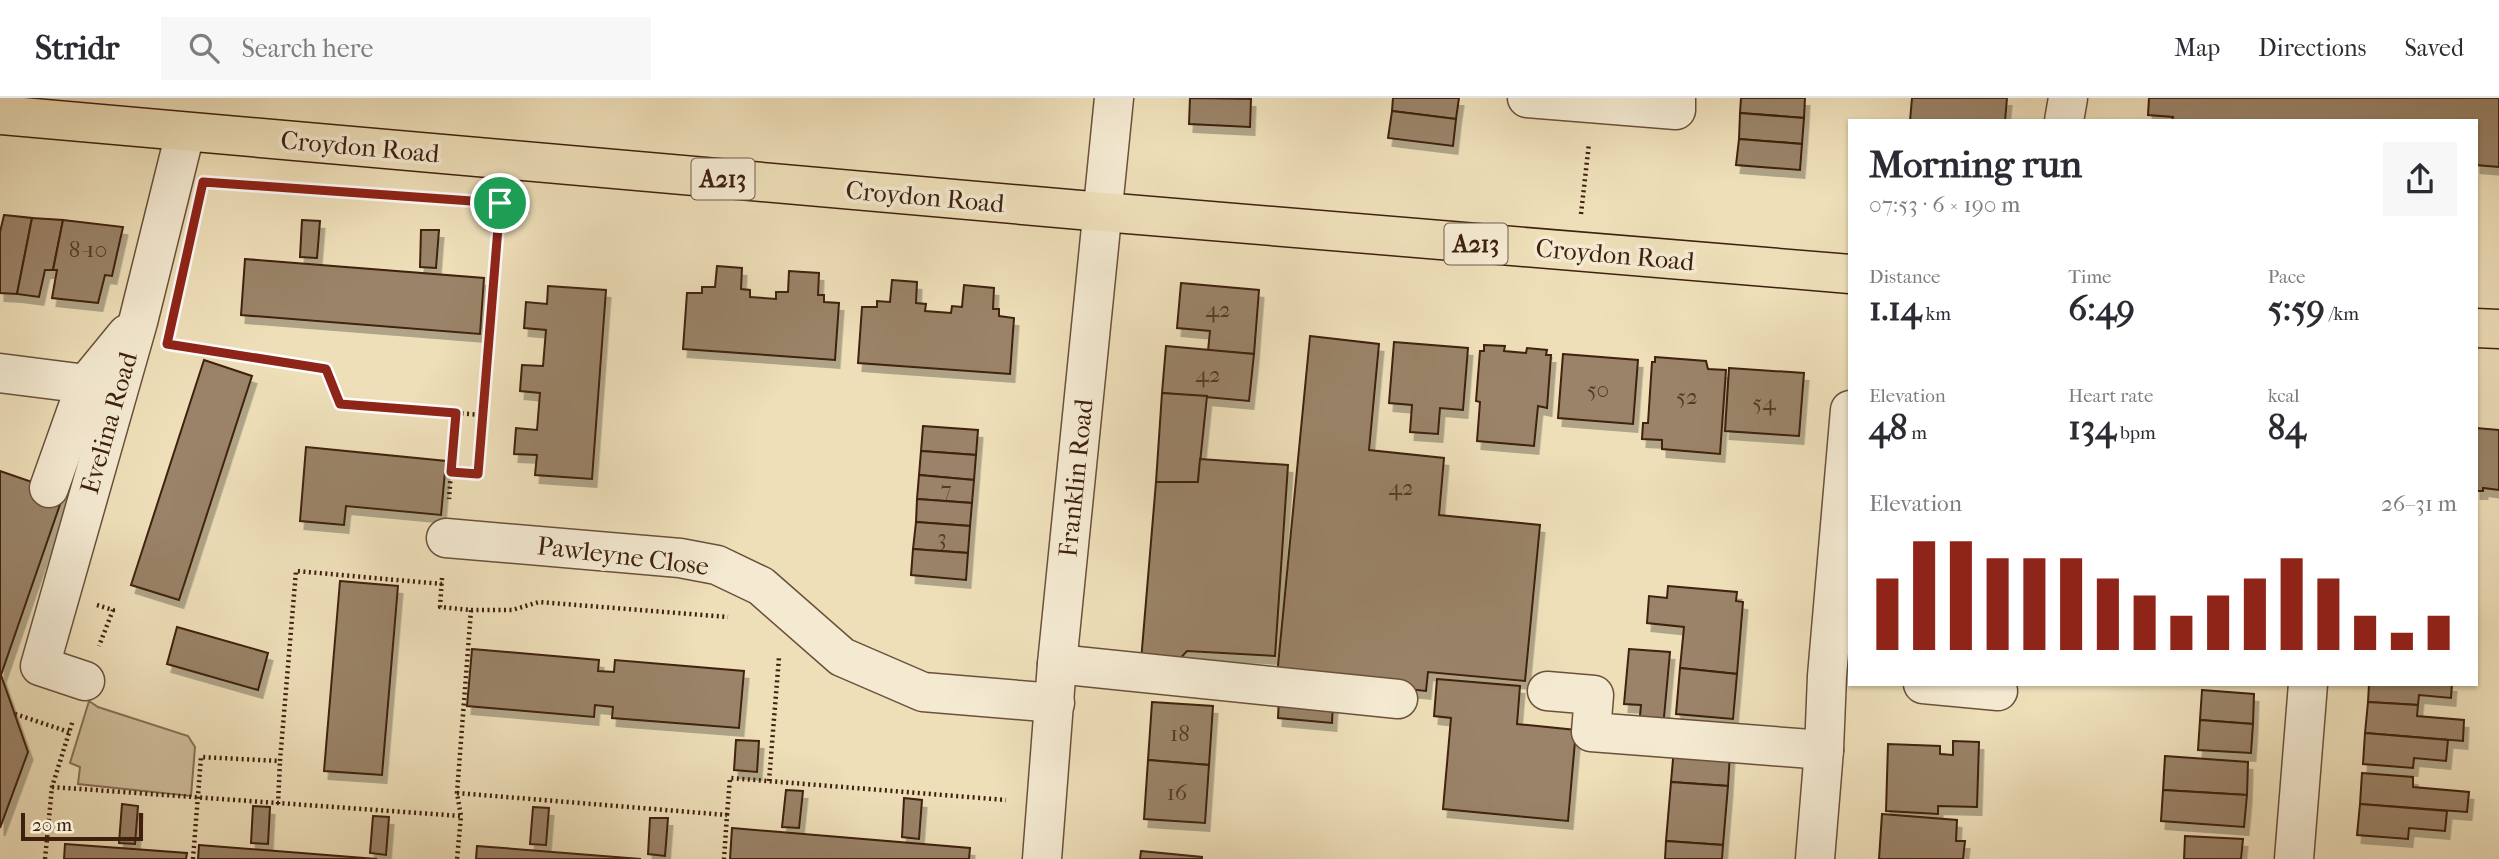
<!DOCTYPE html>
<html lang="en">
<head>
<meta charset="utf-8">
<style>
  :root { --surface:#fff; --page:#f7f7f7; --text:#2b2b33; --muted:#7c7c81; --line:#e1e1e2; --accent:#8f2418 }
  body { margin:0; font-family:"IM FELL French Canon",serif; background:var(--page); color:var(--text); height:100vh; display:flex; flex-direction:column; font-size:26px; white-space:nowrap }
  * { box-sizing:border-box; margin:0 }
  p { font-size:23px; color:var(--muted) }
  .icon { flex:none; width:38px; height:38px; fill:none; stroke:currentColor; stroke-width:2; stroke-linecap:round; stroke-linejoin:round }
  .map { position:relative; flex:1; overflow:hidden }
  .sheet { position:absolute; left:1848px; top:21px; width:630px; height:567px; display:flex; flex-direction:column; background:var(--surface); border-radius:0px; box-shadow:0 2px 5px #0004 }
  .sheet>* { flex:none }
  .scale { position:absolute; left:21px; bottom:18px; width:122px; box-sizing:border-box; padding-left:7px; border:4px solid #3f200f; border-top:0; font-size:19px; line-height:24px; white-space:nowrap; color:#3f200f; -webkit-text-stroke:5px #f4ead2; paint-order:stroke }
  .pin { position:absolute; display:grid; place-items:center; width:60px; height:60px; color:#fff; margin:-30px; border:4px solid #fff; border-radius:50%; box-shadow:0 2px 7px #0007 }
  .round { display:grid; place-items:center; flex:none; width:74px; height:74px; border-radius:0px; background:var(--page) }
  .overview { display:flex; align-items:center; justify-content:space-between; height:119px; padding:0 21px }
  h1 { font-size:38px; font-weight:700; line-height:52px }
  .stats { display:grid; grid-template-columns:repeat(3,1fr); gap:10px; height:119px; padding:7px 21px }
  .stats div { display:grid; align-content:center }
  .stats b { font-size:35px; font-weight:700 }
  .stats small { font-size:19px; font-weight:400 }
  .stats p { font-size:19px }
  .chart { height:196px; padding:14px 21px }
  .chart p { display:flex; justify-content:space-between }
  .chart svg { width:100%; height:126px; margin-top:7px; stroke:var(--accent); stroke-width:6 }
  header { display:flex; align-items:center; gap:42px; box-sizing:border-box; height:98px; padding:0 35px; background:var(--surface); border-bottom:2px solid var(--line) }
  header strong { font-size:33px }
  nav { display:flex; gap:38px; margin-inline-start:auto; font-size:24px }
  .search { width:490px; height:63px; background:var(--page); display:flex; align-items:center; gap:18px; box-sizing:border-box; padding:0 24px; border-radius:0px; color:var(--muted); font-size:26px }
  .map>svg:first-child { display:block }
  .green { fill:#d0bf9c; stroke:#887056; stroke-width:2 }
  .building { fill:#9a8367; stroke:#3f200f; stroke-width:2; filter:url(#shadow) }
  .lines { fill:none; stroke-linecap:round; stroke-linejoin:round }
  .minor-casing { stroke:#6b503a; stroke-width:41 }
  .major-casing { stroke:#3f200f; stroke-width:41 }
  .path { stroke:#3f200f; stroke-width:4.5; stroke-dasharray:2 3.5; stroke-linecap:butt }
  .minor { stroke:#f4ead2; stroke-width:38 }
  .major { stroke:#eedfb9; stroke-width:38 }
  .route-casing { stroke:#fff; stroke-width:14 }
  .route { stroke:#8f2418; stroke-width:9 }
  .labels { text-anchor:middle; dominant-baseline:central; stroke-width:7; stroke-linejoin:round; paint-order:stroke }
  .number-label { font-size:23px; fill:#563925 }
  .shield { fill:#f4ead2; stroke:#755d4a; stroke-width:2 }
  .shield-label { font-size:24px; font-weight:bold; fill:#3f200f }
  .street-label { font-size:26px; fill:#3f200f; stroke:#f4ead2 }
</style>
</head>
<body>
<header>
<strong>Stridr</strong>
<div class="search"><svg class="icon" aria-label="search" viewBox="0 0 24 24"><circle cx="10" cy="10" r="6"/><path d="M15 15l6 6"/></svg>Search here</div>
<nav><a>Map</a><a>Directions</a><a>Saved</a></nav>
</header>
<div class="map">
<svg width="2499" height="761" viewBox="0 0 2499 761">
  <defs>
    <filter id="shadow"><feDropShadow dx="4.5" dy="8" stdDeviation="0" flood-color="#0004"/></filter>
  </defs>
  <rect width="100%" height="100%" fill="#eedfb9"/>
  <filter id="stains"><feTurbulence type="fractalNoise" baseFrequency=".00286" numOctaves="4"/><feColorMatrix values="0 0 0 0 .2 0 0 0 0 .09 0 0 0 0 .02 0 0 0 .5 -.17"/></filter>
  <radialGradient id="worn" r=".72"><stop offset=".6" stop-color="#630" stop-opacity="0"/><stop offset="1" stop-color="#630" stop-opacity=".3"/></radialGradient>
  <path class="green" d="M89 603 98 609 188 638 195 649 191 698 78 686 80 669 70 665Z"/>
  <g class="building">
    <path d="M1190 0 1251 1 1250 29 1189 26Z"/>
    <path d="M1393 0H1459L1456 21 1392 13Z"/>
    <path d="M1741 0H1805L1804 20 1740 15Z"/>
    <path d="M1912 0H2007L2005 23H1910Z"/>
    <path d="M2149 0H2499V69L2476 67V23H2172L2173 19 2148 17Z"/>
    <path d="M1392 13 1456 21 1453 48 1388 40Z"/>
    <path d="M1740 15 1804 20 1802 46 1739 41Z"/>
    <path d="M1739 41 1802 46 1800 72 1736 67Z"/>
    <path d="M4 117 32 120 17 196 0 195V134Z"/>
    <path d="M32 120 63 122 53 172H45L39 199 17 196Z"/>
    <path d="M63 122 123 129 112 178 105 177 98 205 52 200 57 172H53Z"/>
    <path d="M302 122 320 123 317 160 300 159Z"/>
    <path d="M421 132H439L436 170 420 169Z"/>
    <path d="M245 161 484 180 480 236 241 217Z"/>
    <path d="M717 168 742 170 741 191 750 192V199L776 201V194H788L789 173 819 175 818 197H824V204L839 205 835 262 683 251 687 195H702V189H715Z"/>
    <path d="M892 182 917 184 916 205 926 206 925 213 951 215 952 208 962 209 964 187 994 190 993 211H999V218L1014 220 1010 276 858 265 862 209H877V203L890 204Z"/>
    <path d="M1181 185 1259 192 1254 256 1208 253 1210 233 1177 230Z"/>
    <path d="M548 188 606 192 592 381 535 377 537 357 514 356 516 330 537 332 540 295 520 293 522 267 543 268 546 232 524 230 526 204 547 206Z"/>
    <path d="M1310 238 1379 246 1369 352 1444 360 1439 417 1540 427 1525 583 1428 574 1426 593 1277 578Z"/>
    <path d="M1394 244 1468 250 1463 312 1440 310 1438 336 1410 334 1412 307 1389 305Z"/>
    <path d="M1484 247 1505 248 1504 253 1526 255 1527 250 1547 252 1546 257H1551L1547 310 1538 308 1534 348 1477 343 1480 304 1476 303 1480 253H1484Z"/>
    <path d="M1166 248 1254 256 1249 303 1162 295Z"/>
    <path d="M1563 256 1638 262 1633 326 1558 320Z"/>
    <path d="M1655 259 1706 263 1708 271 1726 272 1720 356 1662 351V342L1642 341 1643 325H1648L1652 264H1655Z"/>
    <path d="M204 262 252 278 179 502 131 487Z"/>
    <path d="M1729 270 1804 275 1799 338 1725 333Z"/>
    <path d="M1162 295 1207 298 1198 384H1156Z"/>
    <path d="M923 328 978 332 976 357 921 353Z"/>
    <path d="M2476 330 2499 332V392L2483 390V393H2476Z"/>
    <path d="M306 349 446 363 441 417 346 408 344 427 300 423Z"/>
    <path d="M921 353 976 357 974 382 919 377Z"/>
    <path d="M1200 361 1288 367 1275 558 1187 553 1176 565 1141 563 1156 384H1198Z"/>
    <path d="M0 373 64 395 1 577 28 654 0 730Z"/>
    <path d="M919 377 974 382 972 405 917 401Z"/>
    <path d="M917 401 972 405 970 428 916 424Z"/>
    <path d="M916 424 970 428 968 455 913 451Z"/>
    <path d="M913 451 968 455 966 482 911 477Z"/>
    <path d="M340 483 398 488 382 677 324 673Z"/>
    <path d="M1668 488 1737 494 1736 503 1743 504 1737 576 1680 570 1684 529 1647 525 1649 498 1667 500Z"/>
    <path d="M177 529 268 555 258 592 167 566Z"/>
    <path d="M472 551 599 562 598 573 614 574 615 562 744 573 739 630 612 620 613 609 595 607 594 619 467 608Z"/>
    <path d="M1629 551 1670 554 1663 630 1639 628 1641 607 1624 606Z"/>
    <path d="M1680 570 1737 576 1733 621 1676 616Z"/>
    <path d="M1437 581 1520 588 1517 626 1576 632 1568 723 1443 711 1451 620 1434 618Z"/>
    <path d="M2369 586H2452L2451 600 2419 597 2418 607 2368 604Z"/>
    <path d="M2202 592 2254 596 2253 626 2200 622Z"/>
    <path d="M1279 599 1333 603 1332 625 1278 620Z"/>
    <path d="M1152 604 1213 608 1209 667 1148 662Z"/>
    <path d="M2368 604 2418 607 2417 618 2464 622 2463 643 2365 635Z"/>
    <path d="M2200 622 2253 626 2251 655 2198 652Z"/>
    <path d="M2365 635 2448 642 2446 663 2414 660 2413 670 2363 666Z"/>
    <path d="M736 642 759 643 757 674 734 672Z"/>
    <path d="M1953 643 1979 644 1977 709 1938 708V716L1886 713 1888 646 1940 648V656L1953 657Z"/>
    <path d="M1674 650 1730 655 1728 688 1671 684Z"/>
    <path d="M2165 658 2248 664 2247 697 2163 692Z"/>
    <path d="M1148 662 1209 667 1205 725 1144 721Z"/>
    <path d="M2362 675 2413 679V689L2469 694 2467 714 2360 706Z"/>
    <path d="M1671 684 1728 688 1723 747 1666 743Z"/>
    <path d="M786 692 803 693 799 730 782 729Z"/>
    <path d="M2163 692 2247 697 2244 729 2161 723Z"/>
    <path d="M904 700 922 702 919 741 902 739Z"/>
    <path d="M122 706 138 708 135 746 119 745Z"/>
    <path d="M2360 706 2447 713 2445 733 2409 730 2408 741 2357 737Z"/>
    <path d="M253 708 270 709 268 746 251 745Z"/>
    <path d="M533 709 549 710 546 747 530 746Z"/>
    <path d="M1882 716 1957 722 1956 743H1965L1963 761H1879Z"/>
    <path d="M373 718 389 719 386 757 370 755Z"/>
    <path d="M650 720H668L665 758 648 756Z"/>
    <path d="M732 730 970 750 969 761H730Z"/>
    <path d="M2185 738 2243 741 2241 761H2184Z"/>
    <path d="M1666 743 1723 747 1722 761H1665Z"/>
    <path d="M65 746 187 755 186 761H64Z"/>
    <path d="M199 747 377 761H198Z"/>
    <path d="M477 748 641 761H476Z"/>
    <path d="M1141 753 1202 759V761H1140Z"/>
  </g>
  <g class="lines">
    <defs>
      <g id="minor">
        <path d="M1527 0 1676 12V0"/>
        <path d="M2064 23 2068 0"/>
        <path d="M0 275 86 286"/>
        <path d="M49 390 86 286 127 236"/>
        <path d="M446 440 680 460 717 467 761 488 842 559 923 594 1055 605"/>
        <path d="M1057 566 1398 601"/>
        <path d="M85 583 40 568 138 224 185 35"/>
        <path d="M1923 586 1998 593"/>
        <path d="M1547 593 1594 597 1591 634 1824 652"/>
        <path d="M1042 761 1057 566 1114 0"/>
        <path d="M1815 761 1824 652 1827 578 1850 312"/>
        <path d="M2294 761 2308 586"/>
      </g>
      <g id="major">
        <path d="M0 17 1103 114 1850 176"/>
        <path d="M2476 230 2499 231"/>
      </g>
    </defs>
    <use href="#minor" class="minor-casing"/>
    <use href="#major" class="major-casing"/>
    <g class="path">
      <path d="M215 84 500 105 478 376 451 374 449 401"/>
      <path d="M1581 116 1589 45"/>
      <path d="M174 247 326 271 340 306 482 317"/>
      <path d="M451 374 455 315"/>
      <path d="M442 480 440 509 471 512 457 695 461 718 457 761"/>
      <path d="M97 507 113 512 99 548"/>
      <path d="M471 512H512L539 504 728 519"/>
      <path d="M15 616 69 634"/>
      <path d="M769 683 779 559"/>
      <path d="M52 689 461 718"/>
      <path d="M457 695 727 717 724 761"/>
      <path d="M278 706 280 663"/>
      <path d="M727 717 730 680 1006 702"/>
      <path d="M45 761 52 689 73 622"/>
      <path d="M193 761 201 659 280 663 296 473 442 486"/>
    </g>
    <use href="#minor" class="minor"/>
    <use href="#major" class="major"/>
  </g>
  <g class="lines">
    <defs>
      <path id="route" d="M203 84 500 105 478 376 451 374 456 315 340 306 326 271 167 246Z"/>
    </defs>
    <use href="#route" class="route-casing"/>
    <use href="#route" class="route"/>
  </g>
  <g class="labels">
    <g class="number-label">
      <text x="88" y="151">8-10</text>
      <text x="1218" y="211">42</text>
      <text x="1208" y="276">42</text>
      <text x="1598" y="291">50</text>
      <text x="1687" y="298">52</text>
      <text x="1764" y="304">54</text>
      <text x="1401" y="389">42</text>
      <text x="946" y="391">7</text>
      <text x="942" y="439">3</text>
      <text x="1180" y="635">18</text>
      <text x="1177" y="694">16</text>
    </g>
    <g class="shield">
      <rect x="691.5" y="60.5" width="63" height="41" rx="5"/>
      <rect x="1444.5" y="125.5" width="63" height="41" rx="5"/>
    </g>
    <g class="shield-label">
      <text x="723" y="81">A213</text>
      <text x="1476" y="146">A213</text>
    </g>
    <g class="street-label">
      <text transform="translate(360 49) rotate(5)">Croydon Road</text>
      <text transform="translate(925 99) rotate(5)">Croydon Road</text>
      <text transform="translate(1615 157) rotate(5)">Croydon Road</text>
      <text transform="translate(109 325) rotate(-74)">Evelina Road</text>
      <text transform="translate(1076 380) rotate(-84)">Franklin Road</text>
      <text transform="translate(623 458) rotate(7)">Pawleyne Close</text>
    </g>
  </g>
  <rect width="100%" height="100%" filter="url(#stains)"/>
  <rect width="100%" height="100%" fill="url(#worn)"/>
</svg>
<div class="scale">20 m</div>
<div class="pin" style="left:500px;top:105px;background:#1e9e55"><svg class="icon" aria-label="arrive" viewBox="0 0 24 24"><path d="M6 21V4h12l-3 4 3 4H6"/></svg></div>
<section class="sheet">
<div class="overview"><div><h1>Morning run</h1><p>07:53 · 6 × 190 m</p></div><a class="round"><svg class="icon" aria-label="share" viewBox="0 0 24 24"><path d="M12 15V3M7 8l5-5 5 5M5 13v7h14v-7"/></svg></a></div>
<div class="stats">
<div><p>Distance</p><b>1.14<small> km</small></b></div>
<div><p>Time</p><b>6:49</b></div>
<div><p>Pace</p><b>5:59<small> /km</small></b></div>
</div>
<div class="stats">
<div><p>Elevation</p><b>48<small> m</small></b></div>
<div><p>Heart rate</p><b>134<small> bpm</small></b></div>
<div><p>kcal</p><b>84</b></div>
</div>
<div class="chart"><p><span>Elevation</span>26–31 m</p>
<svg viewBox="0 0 160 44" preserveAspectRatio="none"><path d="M5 44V19M15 44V6M25 44V6M35 44V12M45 44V12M55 44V12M65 44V19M75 44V25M85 44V32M95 44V25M105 44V19M115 44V12M125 44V19M135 44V32M145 44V38M155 44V32"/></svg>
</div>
</section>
</div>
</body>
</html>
